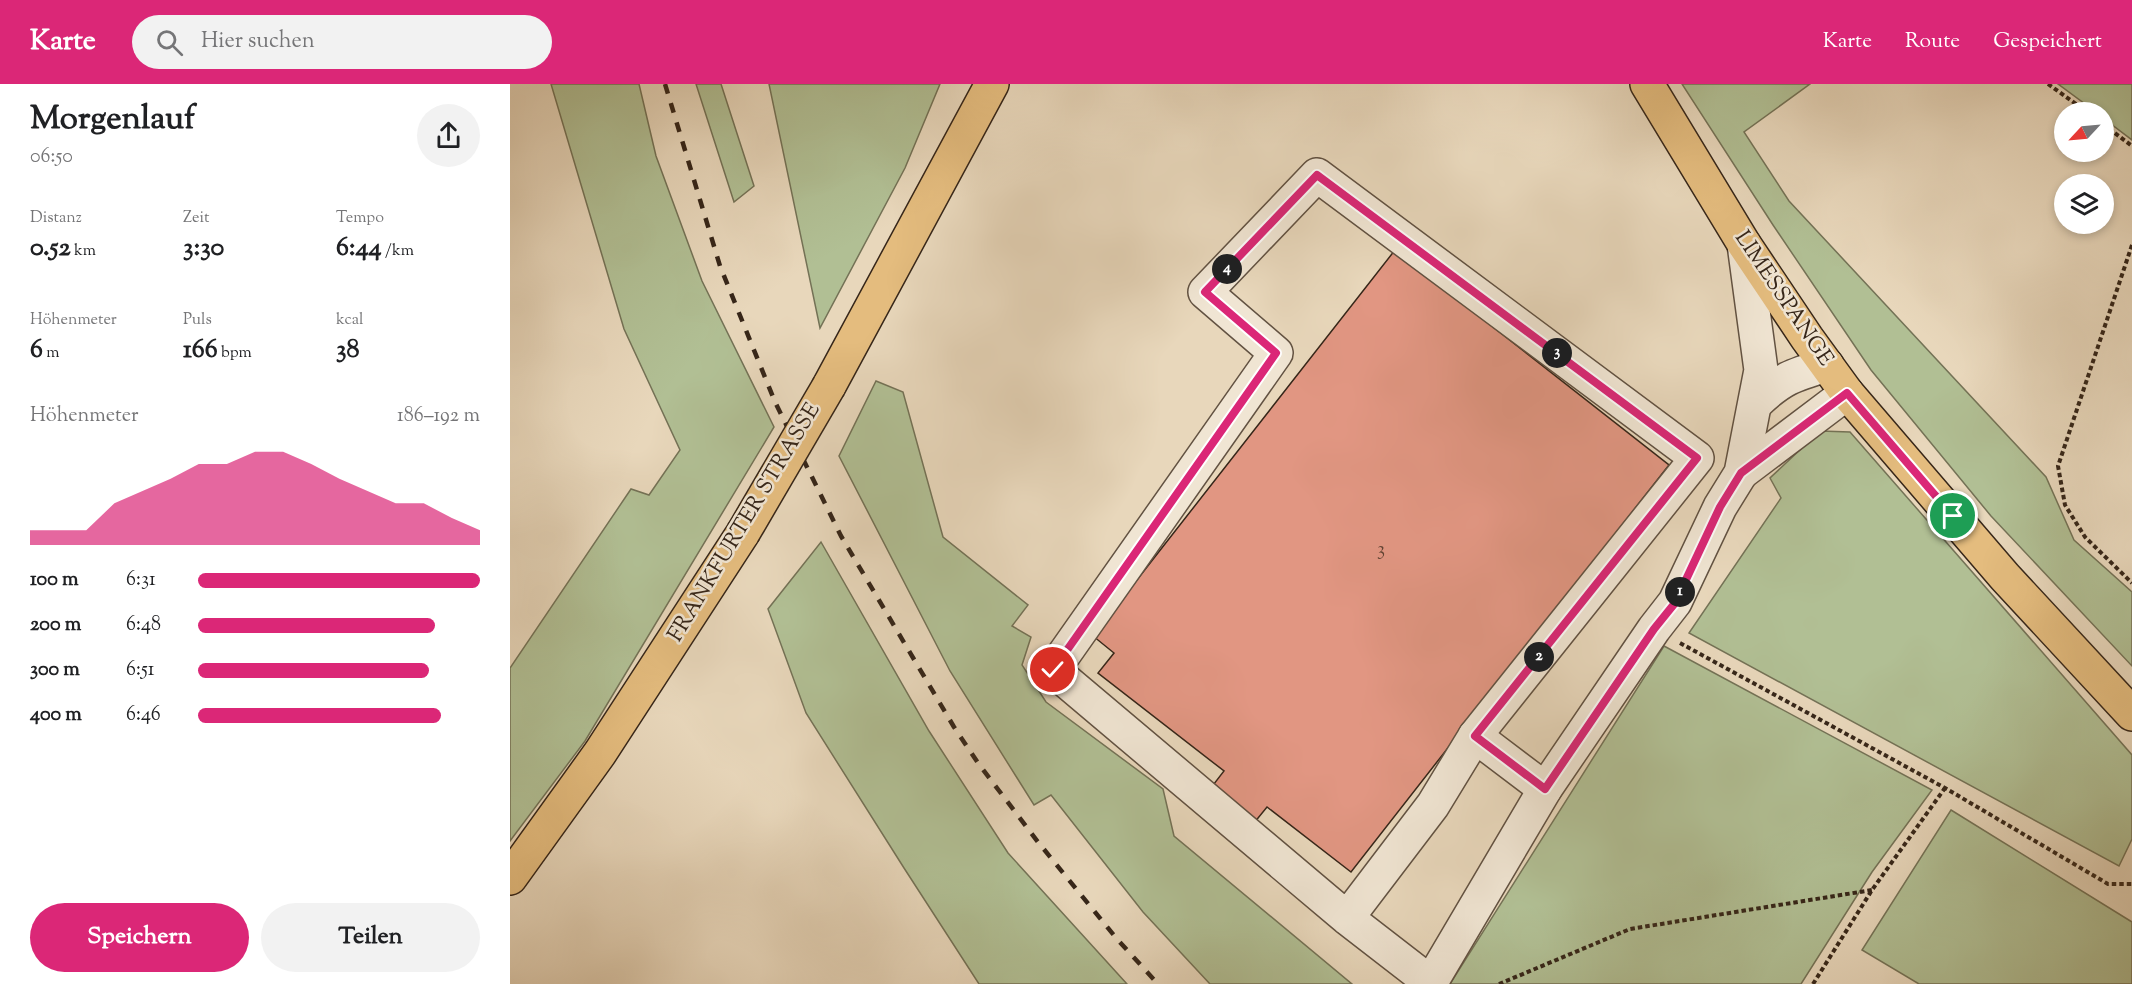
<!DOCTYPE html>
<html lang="de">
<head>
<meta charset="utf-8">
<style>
  :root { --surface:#fff; --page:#f2f2f2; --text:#202124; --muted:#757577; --accent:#db2777 }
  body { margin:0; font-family:"Sorts Mill Goudy",serif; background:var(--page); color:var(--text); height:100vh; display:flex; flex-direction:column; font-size:22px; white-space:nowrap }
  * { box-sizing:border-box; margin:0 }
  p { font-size:20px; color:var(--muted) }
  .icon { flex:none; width:33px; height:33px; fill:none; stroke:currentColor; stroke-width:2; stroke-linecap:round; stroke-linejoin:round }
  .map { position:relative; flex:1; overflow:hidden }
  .side { display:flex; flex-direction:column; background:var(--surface); width:510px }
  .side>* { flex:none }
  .needle { width:39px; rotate:244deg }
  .controls { position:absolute; left:1544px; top:18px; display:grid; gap:12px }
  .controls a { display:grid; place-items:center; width:60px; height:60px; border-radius:50%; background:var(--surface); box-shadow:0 3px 9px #0003; font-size:30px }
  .pin { position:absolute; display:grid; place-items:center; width:51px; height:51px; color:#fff; margin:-26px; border:3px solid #fff; border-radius:50%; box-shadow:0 2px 6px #0007 }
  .km { position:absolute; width:30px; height:30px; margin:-15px; border-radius:50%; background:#222; color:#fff; font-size:16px; line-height:30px; text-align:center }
  .round { display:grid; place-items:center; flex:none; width:63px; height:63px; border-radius:32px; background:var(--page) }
  .overview { display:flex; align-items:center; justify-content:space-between; height:102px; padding:0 30px }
  h1 { font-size:33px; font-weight:800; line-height:45px }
  .metrics { display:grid; grid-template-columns:repeat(3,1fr); gap:9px; height:102px; padding:6px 30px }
  .metrics div { display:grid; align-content:center }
  .metrics b { font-size:26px; font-weight:800 }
  .metrics small { font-size:16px; font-weight:400 }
  .metrics p { font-size:16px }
  .chart { height:168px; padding:12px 30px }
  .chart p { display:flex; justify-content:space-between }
  .chart svg { width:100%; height:108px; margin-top:6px; fill:var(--accent); opacity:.7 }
  .cta { display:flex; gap:12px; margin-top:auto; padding:12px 30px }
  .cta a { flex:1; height:69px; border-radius:36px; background:var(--accent); color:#fff; font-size:24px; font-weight:800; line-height:69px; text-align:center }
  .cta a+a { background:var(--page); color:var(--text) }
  ul { padding:0 30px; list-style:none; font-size:20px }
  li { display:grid; grid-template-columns:96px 72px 1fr; align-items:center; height:45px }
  li i { height:15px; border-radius:8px; background:var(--accent) }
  header { display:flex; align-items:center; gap:36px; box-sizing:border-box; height:84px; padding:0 30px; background:var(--accent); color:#fff }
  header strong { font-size:28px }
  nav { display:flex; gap:33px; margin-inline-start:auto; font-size:21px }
  .search { width:420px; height:54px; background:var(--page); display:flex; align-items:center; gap:15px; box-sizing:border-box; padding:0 21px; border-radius:33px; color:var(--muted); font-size:22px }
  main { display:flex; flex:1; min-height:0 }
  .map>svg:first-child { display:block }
  .green { fill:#b1bf94; stroke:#747256; stroke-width:1.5 }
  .building { fill:#e19682; stroke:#362619; stroke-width:1.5 }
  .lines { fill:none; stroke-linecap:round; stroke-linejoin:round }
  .minor-casing { stroke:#625242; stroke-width:36 }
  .major-casing { stroke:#362619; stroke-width:36 }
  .path { stroke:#362619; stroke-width:4; stroke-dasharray:4.5 3; stroke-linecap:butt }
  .minor { stroke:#f0e5d3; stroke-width:33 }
  .major { stroke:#e4bc7e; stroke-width:33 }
  .rail { stroke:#362619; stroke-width:4.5; stroke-dasharray:10 10; stroke-linecap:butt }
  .major-bridge-casing { stroke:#362619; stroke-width:36; stroke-linecap:butt }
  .major-bridge { stroke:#e4bc7e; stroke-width:33 }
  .route-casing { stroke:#fff; stroke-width:12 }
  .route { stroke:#db2777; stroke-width:8 }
  .labels { text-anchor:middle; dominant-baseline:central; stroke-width:5; stroke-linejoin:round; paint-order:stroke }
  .number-label { font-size:20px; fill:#614233 }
  .street-label { font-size:22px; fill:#362619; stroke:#f0e5d3 }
</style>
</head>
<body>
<header>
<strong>Karte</strong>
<div class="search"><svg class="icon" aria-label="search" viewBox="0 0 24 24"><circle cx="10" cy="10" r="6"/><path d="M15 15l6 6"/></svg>Hier suchen</div>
<nav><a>Karte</a><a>Route</a><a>Gespeichert</a></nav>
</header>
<main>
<section class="side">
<div class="overview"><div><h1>Morgenlauf</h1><p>06:50</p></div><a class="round"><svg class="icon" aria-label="share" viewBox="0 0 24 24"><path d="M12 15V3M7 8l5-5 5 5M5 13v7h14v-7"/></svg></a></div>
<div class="metrics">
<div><p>Distanz</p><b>0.52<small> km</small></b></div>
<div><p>Zeit</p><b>3:30</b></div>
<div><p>Tempo</p><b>6:44<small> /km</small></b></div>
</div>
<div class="metrics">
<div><p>Höhenmeter</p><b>6<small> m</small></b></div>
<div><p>Puls</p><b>166<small> bpm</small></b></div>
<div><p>kcal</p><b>38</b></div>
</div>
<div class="chart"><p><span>Höhenmeter</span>186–192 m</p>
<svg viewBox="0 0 160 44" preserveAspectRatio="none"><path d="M0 44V38L10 38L20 38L30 27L40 22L50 17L60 11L70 11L80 6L90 6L100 11L110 17L120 22L130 27L140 27L150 33L160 38V44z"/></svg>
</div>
<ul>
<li><b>100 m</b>6:31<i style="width:100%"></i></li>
<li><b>200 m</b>6:48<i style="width:84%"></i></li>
<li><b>300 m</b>6:51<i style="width:82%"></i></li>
<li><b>400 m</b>6:46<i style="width:86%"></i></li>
</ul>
<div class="cta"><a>Speichern</a><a>Teilen</a></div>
</section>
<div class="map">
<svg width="1622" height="900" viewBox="0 0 1622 900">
  <rect width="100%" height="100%" fill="#e8d7bb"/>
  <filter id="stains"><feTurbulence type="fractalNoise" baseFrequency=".00333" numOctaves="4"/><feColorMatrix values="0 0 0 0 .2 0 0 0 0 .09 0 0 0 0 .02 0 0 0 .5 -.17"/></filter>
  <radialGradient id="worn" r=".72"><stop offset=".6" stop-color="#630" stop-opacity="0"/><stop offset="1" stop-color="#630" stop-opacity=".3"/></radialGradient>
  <g class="green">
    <path d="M41 0H129L146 72 192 197 264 343 75 657 0 757V584L121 405 139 411 170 366 114 245Z"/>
    <path d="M186 0H211L244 102 224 118Z"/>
    <path d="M259 0H430L395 84 310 244Z"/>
    <path d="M1172 0H1300L1234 48 1279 117 1536 393 1564 456 1622 508V582L1481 432 1361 286 1263 141Z"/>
    <path d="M1548 0H1622V56L1593 34V28H1586Z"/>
    <path d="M366 297 393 308 433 453 518 521 502 542 521 553 512 581 536 618 653 705 664 752 842 900H700L633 828 541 711 524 721 440 587 329 372Z"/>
    <path d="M1310 347 1340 348 1622 671V755L1609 782 1179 549 1271 414 1260 394Z"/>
    <path d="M311 458 419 647 498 769 617 900H469L394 784 296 629 258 525Z"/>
    <path d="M1154 562 1422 706 1362 788 1291 900H940Z"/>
    <path d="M1441 726 1622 838V900H1409L1352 866Z"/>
  </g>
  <path class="building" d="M885 166 1159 381 841 788 757 723 744 739 700 705 714 687 588 589 604 569 583 552Z"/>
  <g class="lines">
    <defs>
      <g id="minor">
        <path d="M1246 319C1272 294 1283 291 1317 281"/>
        <path d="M1231 389 1337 309"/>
        <path d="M965 652 1035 705"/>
        <path d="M837 834 923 721 965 652 1187 374 807 91 695 208 766 269 543 586 837 834 921 899"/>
        <path d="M920 900 1035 705 1144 545 1165 518 1210 423 1231 389 1251 286 1234 160"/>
      </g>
      <g id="major">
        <path d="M1137 0 1234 160 1297 254 1337 309 1495 493 1622 630"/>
        <path d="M319 302 482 0"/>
        <path d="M0 794 90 669 233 449"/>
      </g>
    </defs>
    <use href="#minor" class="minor-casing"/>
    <use href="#major" class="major-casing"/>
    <g class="path">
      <path d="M1538 0 1577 28"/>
      <path d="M1593 40 1622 62"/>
      <path d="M1622 161 1548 382 1555 421 1575 453 1622 499"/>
      <path d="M1170 559 1435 704 1598 800H1622"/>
      <path d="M989 900 1120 845 1362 806"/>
      <path d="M1303 900 1362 806 1435 704"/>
    </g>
    <use href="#minor" class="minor"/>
    <use href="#major" class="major"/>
    <path class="rail" d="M155 0 210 182 265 318 331 452 444 643 468 679 528 758 607 855 648 900"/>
    <defs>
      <path id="major-bridge" d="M233 449 319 302"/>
    </defs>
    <use href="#major-bridge" class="major-bridge-casing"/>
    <use href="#major-bridge" class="major-bridge"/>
  </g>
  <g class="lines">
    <defs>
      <path id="route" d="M543 586 766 269 695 208 807 91 1187 374 965 652 1035 705 1144 545 1165 519 1210 423 1231 389 1337 309 1443 432"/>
    </defs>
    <use href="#route" class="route-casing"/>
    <use href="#route" class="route"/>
  </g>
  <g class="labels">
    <g class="number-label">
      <text x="871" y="466">3</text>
    </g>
    <g class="street-label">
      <text transform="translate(1273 215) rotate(56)">LIMESSPANGE</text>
      <text transform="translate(235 439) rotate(-59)">FRANKFURTER STRASSE</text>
    </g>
  </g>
  <rect width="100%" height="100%" filter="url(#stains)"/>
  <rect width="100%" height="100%" fill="url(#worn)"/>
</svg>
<div class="controls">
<a><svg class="needle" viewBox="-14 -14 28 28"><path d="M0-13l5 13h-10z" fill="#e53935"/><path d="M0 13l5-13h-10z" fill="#757577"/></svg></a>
<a><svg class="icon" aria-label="layers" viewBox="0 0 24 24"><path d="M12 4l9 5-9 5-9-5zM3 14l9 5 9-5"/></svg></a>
</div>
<div class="pin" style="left:1443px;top:432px;background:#1e9e55"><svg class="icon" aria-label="arrive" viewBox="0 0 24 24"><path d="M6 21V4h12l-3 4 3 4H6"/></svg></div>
<div class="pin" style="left:543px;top:586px;background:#d93025"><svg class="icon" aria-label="check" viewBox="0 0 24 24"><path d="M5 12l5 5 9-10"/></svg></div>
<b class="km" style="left:1170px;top:508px">1</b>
<b class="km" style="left:1029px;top:573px">2</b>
<b class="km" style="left:1047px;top:269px">3</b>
<b class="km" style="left:717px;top:185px">4</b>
</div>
</main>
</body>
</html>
